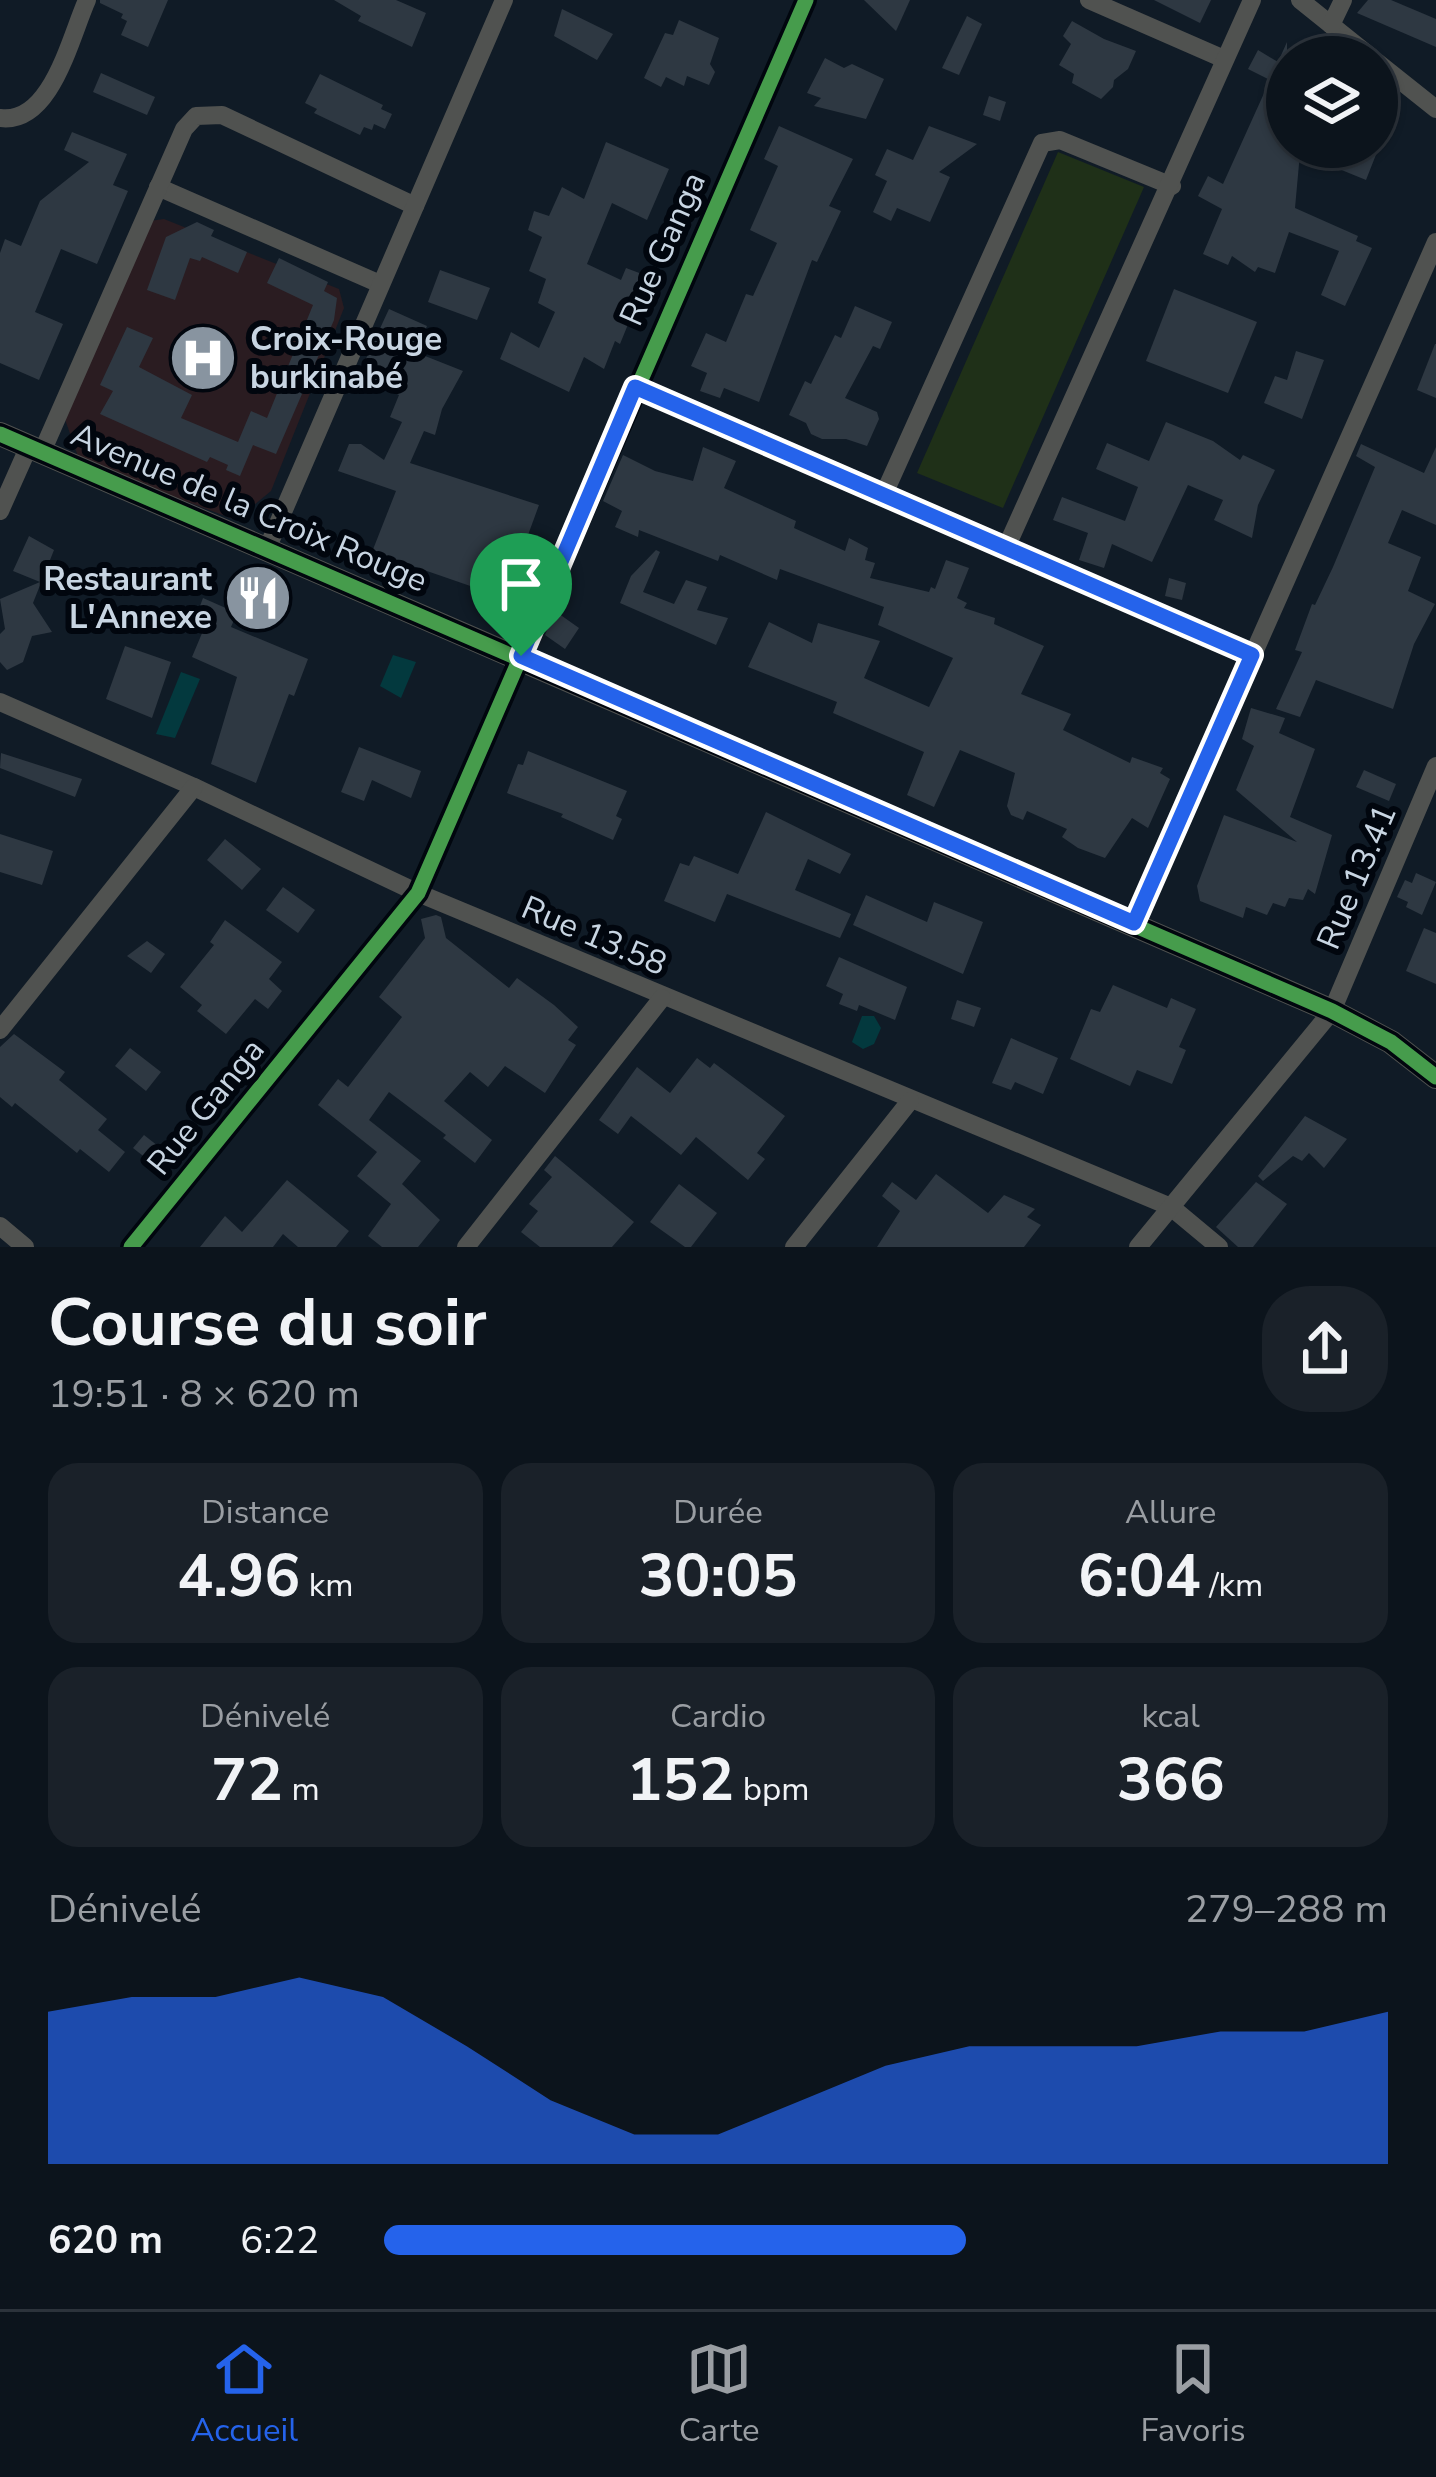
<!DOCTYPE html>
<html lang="fr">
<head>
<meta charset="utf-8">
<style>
  :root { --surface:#0c141c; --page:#1a2129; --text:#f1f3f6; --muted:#9a9ea3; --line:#2c333b; --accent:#2563eb }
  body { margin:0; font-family:"Nunito Sans",sans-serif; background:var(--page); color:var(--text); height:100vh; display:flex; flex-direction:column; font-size:45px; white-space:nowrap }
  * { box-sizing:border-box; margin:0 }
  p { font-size:39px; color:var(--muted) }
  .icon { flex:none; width:66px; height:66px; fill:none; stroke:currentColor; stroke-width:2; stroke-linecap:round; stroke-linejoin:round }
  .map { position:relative; height:1247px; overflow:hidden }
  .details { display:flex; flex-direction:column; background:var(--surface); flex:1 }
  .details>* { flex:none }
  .tools { position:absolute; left:1266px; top:36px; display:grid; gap:24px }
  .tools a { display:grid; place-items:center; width:132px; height:132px; border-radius:50%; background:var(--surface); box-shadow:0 3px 9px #0004,0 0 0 3px var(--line); font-size:60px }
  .pin { position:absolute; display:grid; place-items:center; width:102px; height:102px; color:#fff; margin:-123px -51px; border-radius:50% 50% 50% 0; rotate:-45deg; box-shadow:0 0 12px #0007 }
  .pin .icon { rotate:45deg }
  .round { display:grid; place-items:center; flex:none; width:126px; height:126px; border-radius:48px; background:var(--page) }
  .headline { display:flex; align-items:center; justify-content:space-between; height:204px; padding:0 48px }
  h1 { font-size:66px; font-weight:700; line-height:90px }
  .stats { display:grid; grid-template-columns:repeat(3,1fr); gap:18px; height:204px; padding:12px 48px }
  .stats div { display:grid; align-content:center; border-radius:30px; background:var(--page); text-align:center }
  .stats b { font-size:60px; font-weight:700 }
  .stats small { font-size:33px; font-weight:400 }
  .stats p { font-size:33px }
  .chart { height:336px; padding:24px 48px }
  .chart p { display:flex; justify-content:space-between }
  .chart svg { width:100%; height:216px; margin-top:12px; fill:var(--accent); opacity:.7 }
  ul { padding:0 48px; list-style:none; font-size:39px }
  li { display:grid; grid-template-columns:192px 144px 1fr; align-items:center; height:90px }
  li i { height:30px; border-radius:15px; background:var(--accent) }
  .tabs { display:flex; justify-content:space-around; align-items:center; height:168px; border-top:3px solid var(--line); background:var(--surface); font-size:33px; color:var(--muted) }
  .tabs a { display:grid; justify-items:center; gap:6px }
  .tabs .current { color:var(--accent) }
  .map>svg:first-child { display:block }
  .medical { fill:#2a1c21 }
  .green { fill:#1f3018 }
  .water { fill:#03393e }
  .building { fill:#2e3842 }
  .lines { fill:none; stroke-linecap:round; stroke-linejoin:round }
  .minor { stroke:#505250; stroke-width:18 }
  .tertiary { stroke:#505250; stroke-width:24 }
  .cycleway-casing { stroke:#01060e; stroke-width:22 }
  .cycleway { stroke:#469c4c; stroke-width:15 }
  .route-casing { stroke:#fff; stroke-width:24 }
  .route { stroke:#2563eb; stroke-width:15 }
  .labels { text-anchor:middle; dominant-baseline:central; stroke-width:12; stroke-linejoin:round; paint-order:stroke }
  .street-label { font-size:33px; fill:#c8d5e2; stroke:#01060e }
  .poi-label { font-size:33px; font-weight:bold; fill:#c8d5e2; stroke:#01060e; text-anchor:start }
</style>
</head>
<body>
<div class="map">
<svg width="1436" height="1247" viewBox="0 0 1436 1247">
  <rect width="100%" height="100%" fill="#101b26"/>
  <path class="medical" d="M164 219 339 289 344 308 271 491 236 520 80 462 61 408 142 222Z"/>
  <path class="green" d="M1058 152 1144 187 1003 508 917 473Z"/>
  <g class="water">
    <path d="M393 655 416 662 401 698 380 686Z"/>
    <path d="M181 672 200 679 175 738 156 734Z"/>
    <path d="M862 1016H874L881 1028 874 1044 863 1049 852 1042Z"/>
  </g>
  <g class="building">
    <path d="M100 0H168L148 47 121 35 127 21 121 18 123 14 100 3Z"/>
    <path d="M334 0H396L426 13 412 47 358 21 361 16Z"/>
    <path d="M864 0H910L896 31Z"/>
    <path d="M1154 0H1211L1200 23Z"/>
    <path d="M1368 0H1391L1436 19V47L1357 13Z"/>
    <path d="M562 9 613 34 597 60 554 36Z"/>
    <path d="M967 16 982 24 959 75 942 68Z"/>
    <path d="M679 20 719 38 710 64 715 72 709 85 687 76 684 86 666 77 661 87 644 78 665 33 673 35Z"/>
    <path d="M1072 21 1104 39 1136 51 1128 69 1114 80 1113 87 1101 99 1072 83 1074 74 1059 65 1071 44 1063 36Z"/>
    <path d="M1287 42V147H1379L1366 180 1300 153 1295 208 1358 236 1356 241 1372 248 1345 306 1321 295 1339 251 1289 232 1275 273 1258 267 1255 272 1232 256 1228 265 1203 254 1222 209 1198 196 1208 176 1223 184 1270 80 1248 69 1258 50 1278 62Z"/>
    <path d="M825 58 844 68 852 64 884 79 866 119 814 106 821 98 807 93Z"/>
    <path d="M101 73 155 97 147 115 93 92Z"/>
    <path d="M320 74 383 105 381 109 392 114 385 129 374 124 372 130 364 127 360 135 314 113 317 109 305 103Z"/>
    <path d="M989 96 1006 102 1000 121 983 115Z"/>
    <path d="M779 126 853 159 829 206 841 211 817 262 812 260 759 402 724 388 720 398 700 391 707 373 691 366 706 333 726 342 746 294 753 296 777 243 750 230 778 166 764 159Z"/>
    <path d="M929 126 977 144 939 172 950 177 930 222 897 208 891 221 873 212 887 181 875 175 887 149 913 160Z"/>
    <path d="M72 132 127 154 113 185 128 191 97 264 61 249 35 312 63 324 39 380 0 363V253L5 239 21 246 40 201 89 162 64 150Z"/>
    <path d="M606 142 669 169 647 220 612 203 587 264 621 280 626 268 642 274 637 287 642 290 620 344 615 341 604 369 584 357 569 392 500 359 511 332 539 348 555 312 538 303 546 279 529 271 542 237 528 230 534 211 549 216 562 187 584 199Z"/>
    <path d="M197 222 214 230 211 236 247 252 238 273 202 257 200 261 190 258 175 300 147 290 166 237Z"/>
    <path d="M279 258 328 282 324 291 337 298 334 320 276 454 253 445 240 476 226 470 228 465 210 457 207 462 100 414 113 391 100 385 127 327 153 338 139 367 192 395 181 418 238 442 251 411 267 418 313 305 267 283Z"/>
    <path d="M440 270 490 288 477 320 428 302Z"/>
    <path d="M1174 289 1257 322 1228 393 1146 361Z"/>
    <path d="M855 306 892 322 880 349 873 346 845 398 877 412 879 419 867 446 846 439H822L811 434 806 423 789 415 805 381 811 384 835 335 841 338Z"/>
    <path d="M389 309 427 326 415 352 463 371 442 409 435 435 424 431 410 463 539 505 505 598 372 552 396 491 338 471 349 444H361L384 460 402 422 390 417 399 395 358 376Z"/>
    <path d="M1435 344H1436V398L1417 390Z"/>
    <path d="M1296 351 1324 360 1302 419 1264 403 1275 376 1287 380Z"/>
    <path d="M1166 422 1213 441 1240 460 1243 455 1275 470 1258 505 1252 538 1214 520 1223 500 1188 485 1152 562 1112 544 1104 568 1079 560 1088 533 1053 520 1062 497 1125 521 1138 487 1096 469 1107 443 1149 461Z"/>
    <path d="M1361 444 1424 473 1436 447V525L1402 510 1388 543 1421 557 1408 591 1435 604 1414 644 1393 709 1316 680 1300 717 1276 709 1302 652 1295 650 1312 604 1315 605 1333 567 1375 467 1356 456Z"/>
    <path d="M703 447 736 461 724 488 796 521 794 528 845 551 849 538 868 548 865 560 875 563 870 578 929 592 931 587 935 589 946 560 969 568 957 598 967 603 964 608 995 618 994 624 1044 646 1021 694 1071 714 1063 730 1130 763 1132 757 1163 768 1160 773 1170 779 1148 828 1132 818 1105 858 1078 848 1062 837 1067 829 1027 811 1023 820 1011 815 1007 806 1015 773 960 750 934 807 907 795 924 752 833 713 837 702 748 667 769 622 812 643 818 623 880 641 864 678 929 707 953 658 878 625 884 607 780 569 777 580 720 555 718 561 639 530 638 537 615 527 622 511 603 501 623 455 655 471 693 481Z"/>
    <path d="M29 536 54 550 33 603 52 632 32 636 23 662 7 670 0 662V634L5 629 0 599 40 582 13 571Z"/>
    <path d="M656 550 660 552 643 592 674 604 686 580 707 587 697 610 728 618 716 645 620 603 631 576Z"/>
    <path d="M1169 578 1186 583 1182 600 1165 596Z"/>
    <path d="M203 598 237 613 231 627 308 659 294 696 289 694 256 783 211 764 237 677 192 657 208 619 197 614Z"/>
    <path d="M555 611 579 628 565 649 545 635Z"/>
    <path d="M125 646 171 662 152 718 106 699Z"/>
    <path d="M1251 708 1285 718 1279 733 1315 749 1290 817 1332 835 1315 894 1308 889 1303 900 1289 898 1285 907 1273 903 1267 915 1246 907 1243 918 1200 901 1197 886 1224 815 1297 842 1236 790 1254 746 1242 739Z"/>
    <path d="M359 747 421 771 411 798 372 780 364 801 341 792Z"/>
    <path d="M528 751 627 791 616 816 622 819 613 840 561 817 563 814 507 793 518 764 523 765Z"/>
    <path d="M1 753 82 779 75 797 0 768Z"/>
    <path d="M1364 770 1396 784 1389 801 1356 787Z"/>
    <path d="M766 812 851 854 840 874 808 859 795 890 851 914 840 938 727 894 715 922 664 901 680 863 689 866 694 856 738 874Z"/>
    <path d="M0 834 53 851 42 885 0 872Z"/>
    <path d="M225 839 261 869 242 890 207 860Z"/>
    <path d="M1416 873 1436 882 1422 915 1406 907 1408 902 1397 897 1405 880 1412 883Z"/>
    <path d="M283 887 315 910 298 933 266 910Z"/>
    <path d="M866 895 927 922 934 902 983 922 963 974 853 925Z"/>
    <path d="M436 915 441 917 446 938 509 988 517 978 554 1005 578 1027 568 1040 576 1045 545 1093 505 1066 488 1087 470 1072 444 1101 492 1140 475 1163 443 1138 446 1135 389 1092 369 1120 421 1161 402 1184 440 1220 418 1247H382L368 1236 391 1204 357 1176 377 1152 318 1105 338 1079 348 1087 402 1017 379 997 425 938 421 919Z"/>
    <path d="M225 920 282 962 269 979 282 991 268 1009 255 999 226 1034 197 1011 202 1005 180 987 214 945 210 942Z"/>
    <path d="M1424 928 1436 933V984L1406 971Z"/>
    <path d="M147 941 165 954 151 973 127 956Z"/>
    <path d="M839 957 907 987 895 1020 859 1005 857 1011 839 1004 843 994 826 986Z"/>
    <path d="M1113 985 1167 1008 1171 998 1196 1009 1179 1047 1186 1050 1172 1084 1137 1070 1130 1086 1070 1059 1091 1009 1100 1012Z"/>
    <path d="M957 1000 981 1008 974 1027 951 1019Z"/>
    <path d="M14 1034 65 1072 59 1080 107 1119 98 1130 125 1152 109 1172 80 1149 77 1153 15 1103 12 1107 0 1097V1047Z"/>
    <path d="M1011 1038 1058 1058 1043 1094 1015 1082 1011 1090 992 1083Z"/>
    <path d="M130 1048 161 1072 146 1091 115 1066Z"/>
    <path d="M697 1058 710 1068 714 1063 785 1116 757 1153 765 1159 748 1180 696 1137 681 1155 631 1116 618 1134 599 1120 637 1067 670 1093Z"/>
    <path d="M1305 1116 1347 1139 1324 1168 1309 1153 1302 1161 1293 1156 1263 1181 1258 1176Z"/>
    <path d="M144 1135 158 1146 147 1159 133 1148Z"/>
    <path d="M555 1156 634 1222 612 1247H540L521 1232 538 1211 529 1204 552 1177 544 1170Z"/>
    <path d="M936 1174 988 1213 1004 1195 1035 1209 1027 1217 1041 1225 1024 1247H877L900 1211 882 1196 892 1182 916 1200Z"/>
    <path d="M287 1180 349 1231 336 1247H298L283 1234 273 1247H200L225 1216 242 1232Z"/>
    <path d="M1256 1182 1287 1204 1253 1247H1238L1216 1227Z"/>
    <path d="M679 1184 717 1213 691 1247H685L650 1222Z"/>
  </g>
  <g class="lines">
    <g class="minor">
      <path d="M1089 0 1224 59"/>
      <path d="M1300 0 1371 57"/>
      <path d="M1331 25 1343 0"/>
      <path d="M1377 62 1436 109"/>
      <path d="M0 118C51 125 70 38 87 0"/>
      <path d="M158 187 380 284"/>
      <path d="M635 387 1252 655"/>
      <path d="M42 452 184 129 196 116 222 115 415 206"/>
      <path d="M884 494 1042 143 1060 140 1172 186"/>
      <path d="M0 511 29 446"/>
      <path d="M1006 548 1252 0"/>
      <path d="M267 549 504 0"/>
      <path d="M0 702 194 787 418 893 1171 1207 1219 1247"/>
      <path d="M1134 923 1436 242"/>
      <path d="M0 1030 194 787"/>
      <path d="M0 1226 25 1247"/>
      <path d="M131 1247 418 893 806 0"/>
      <path d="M466 1247 662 998"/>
      <path d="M794 1247 910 1101"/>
      <path d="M1138 1247 1332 1011 1436 766"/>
    </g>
    <path class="tertiary" d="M0 434 1332 1011 1391 1042 1436 1077"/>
    <defs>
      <g id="cycleway">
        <path d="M0 434 1332 1011 1391 1042 1436 1077"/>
        <path d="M131 1247 418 893 806 0"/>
      </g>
    </defs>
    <use href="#cycleway" class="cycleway-casing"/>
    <use href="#cycleway" class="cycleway"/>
  </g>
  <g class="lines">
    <defs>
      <path id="route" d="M635 387 1252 655 1134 923 521 656Z"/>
    </defs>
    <use href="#route" class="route-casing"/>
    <use href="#route" class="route"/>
  </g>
  <defs>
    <symbol id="hospital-disc" viewBox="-11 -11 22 22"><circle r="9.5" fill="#8894a0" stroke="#01060e"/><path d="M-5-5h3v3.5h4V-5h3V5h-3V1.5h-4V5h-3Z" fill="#fff"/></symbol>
    <symbol id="restaurant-disc" viewBox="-11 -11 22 22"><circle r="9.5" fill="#8894a0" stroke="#01060e"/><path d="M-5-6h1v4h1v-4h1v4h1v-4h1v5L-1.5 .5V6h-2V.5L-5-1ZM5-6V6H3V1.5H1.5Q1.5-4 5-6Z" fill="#fff"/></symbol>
  </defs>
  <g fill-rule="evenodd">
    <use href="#hospital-disc" x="165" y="320" width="76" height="76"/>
    <use href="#restaurant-disc" x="220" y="560" width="76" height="76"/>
  </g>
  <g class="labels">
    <g class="street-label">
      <text transform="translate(663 249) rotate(-66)">Rue Ganga</text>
      <text transform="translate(249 508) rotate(23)">Avenue de la Croix Rouge</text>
      <text transform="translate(1357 877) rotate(-67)">Rue 13.41</text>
      <text transform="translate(594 936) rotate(23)">Rue 13.58</text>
      <text transform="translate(206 1107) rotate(-51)">Rue Ganga</text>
    </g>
    <g class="poi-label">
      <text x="250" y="339">Croix-Rouge<tspan x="250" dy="38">burkinabé</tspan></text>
      <text x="212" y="579" text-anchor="end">Restaurant<tspan x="212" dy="38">L'Annexe</tspan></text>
    </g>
  </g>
</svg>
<div class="tools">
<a><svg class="icon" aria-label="layers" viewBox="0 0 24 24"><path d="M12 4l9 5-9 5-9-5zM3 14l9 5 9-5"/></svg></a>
</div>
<div class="pin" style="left:521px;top:656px;background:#1e9e55"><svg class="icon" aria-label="arrive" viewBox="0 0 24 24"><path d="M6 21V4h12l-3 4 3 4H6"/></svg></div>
</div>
<section class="details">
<div class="headline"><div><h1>Course du soir</h1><p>19:51 · 8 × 620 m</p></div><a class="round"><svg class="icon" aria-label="share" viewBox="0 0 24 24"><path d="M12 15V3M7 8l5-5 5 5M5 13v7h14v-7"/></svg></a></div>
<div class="stats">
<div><p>Distance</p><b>4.96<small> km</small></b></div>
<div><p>Durée</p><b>30:05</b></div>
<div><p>Allure</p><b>6:04<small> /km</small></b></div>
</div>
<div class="stats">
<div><p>Dénivelé</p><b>72<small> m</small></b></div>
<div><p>Cardio</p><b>152<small> bpm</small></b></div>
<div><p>kcal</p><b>366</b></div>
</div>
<div class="chart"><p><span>Dénivelé</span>279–288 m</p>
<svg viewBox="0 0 160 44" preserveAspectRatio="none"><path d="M0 44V13L10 10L20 10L30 6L40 10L50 20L60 31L70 38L80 38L90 31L100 24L110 20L120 20L130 20L140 17L150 17L160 13V44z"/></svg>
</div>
<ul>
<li><b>620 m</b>6:22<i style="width:58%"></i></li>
</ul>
</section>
<nav class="tabs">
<a class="current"><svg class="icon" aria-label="home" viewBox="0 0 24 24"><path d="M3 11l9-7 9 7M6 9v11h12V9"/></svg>Accueil</a>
<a><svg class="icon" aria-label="map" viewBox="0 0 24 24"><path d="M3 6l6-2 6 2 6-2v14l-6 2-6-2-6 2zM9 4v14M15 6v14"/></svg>Carte</a>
<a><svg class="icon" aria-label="saved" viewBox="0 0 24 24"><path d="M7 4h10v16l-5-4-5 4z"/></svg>Favoris</a>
</nav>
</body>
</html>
